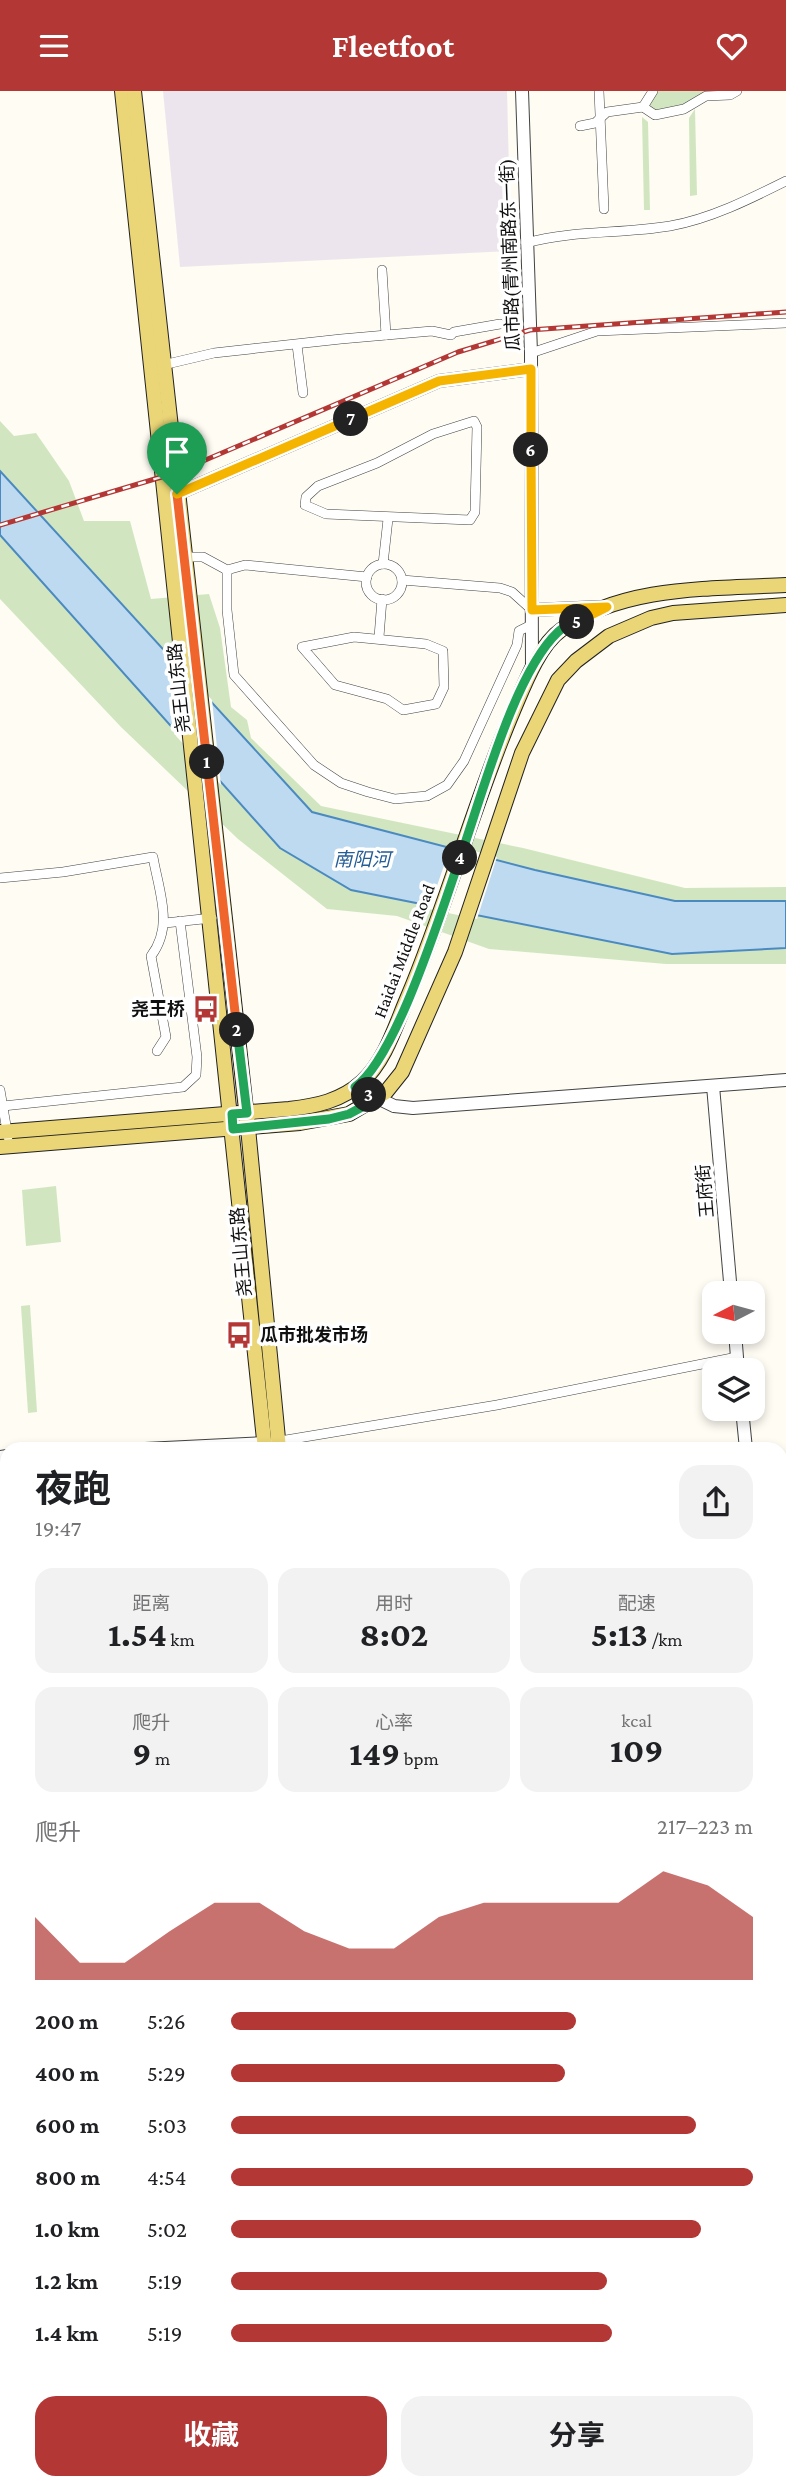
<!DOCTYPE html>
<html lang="zh">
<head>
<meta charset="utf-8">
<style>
  :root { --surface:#fff; --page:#f2f2f2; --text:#202124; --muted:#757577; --accent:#b23735 }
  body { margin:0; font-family:"Crimson Pro","Noto Sans SC",serif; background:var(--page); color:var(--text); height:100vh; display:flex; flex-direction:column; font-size:26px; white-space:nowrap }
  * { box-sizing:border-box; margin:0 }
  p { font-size:23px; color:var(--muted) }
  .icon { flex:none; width:38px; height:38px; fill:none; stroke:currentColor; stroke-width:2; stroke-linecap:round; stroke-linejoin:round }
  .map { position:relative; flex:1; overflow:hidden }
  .sheet { position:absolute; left:0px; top:1351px; width:788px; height:1048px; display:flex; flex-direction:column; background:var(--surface); border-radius:21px 21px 0 0; box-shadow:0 4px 10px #0003 }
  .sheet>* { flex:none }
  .needle { width:46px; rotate:264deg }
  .controls { position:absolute; left:702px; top:1190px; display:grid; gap:14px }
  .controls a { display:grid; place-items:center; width:63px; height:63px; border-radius:14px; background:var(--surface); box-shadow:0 4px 10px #0003; font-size:35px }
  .pin { position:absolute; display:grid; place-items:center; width:60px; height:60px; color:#fff; margin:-72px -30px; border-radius:50% 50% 50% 0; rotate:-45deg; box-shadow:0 0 7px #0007 }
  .pin .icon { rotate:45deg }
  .km { position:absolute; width:35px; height:35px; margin:-18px; border-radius:50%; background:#222; color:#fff; font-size:19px; line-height:35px; text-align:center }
  .round { display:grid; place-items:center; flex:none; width:74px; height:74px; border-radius:21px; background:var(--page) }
  .head { display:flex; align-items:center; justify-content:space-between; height:119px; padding:0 35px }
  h1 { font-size:38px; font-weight:700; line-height:52px }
  .stats { display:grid; grid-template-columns:repeat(3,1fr); gap:10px; height:119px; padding:7px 35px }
  .stats div { display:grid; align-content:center; border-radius:18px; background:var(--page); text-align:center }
  .stats b { font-size:35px; font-weight:700 }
  .stats small { font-size:19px; font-weight:400 }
  .stats p { font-size:19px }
  .chart { height:196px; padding:14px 35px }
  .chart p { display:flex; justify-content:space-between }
  .chart svg { width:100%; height:126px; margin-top:7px; fill:var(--accent); opacity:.7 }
  .primary-button { display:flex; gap:14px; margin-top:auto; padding:14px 35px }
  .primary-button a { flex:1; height:80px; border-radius:21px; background:var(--accent); color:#fff; font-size:28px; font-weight:700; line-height:80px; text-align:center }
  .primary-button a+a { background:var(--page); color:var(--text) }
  ul { padding:0 35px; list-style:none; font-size:23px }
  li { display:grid; grid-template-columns:112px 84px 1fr; align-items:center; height:52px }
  li i { height:18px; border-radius:9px; background:var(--accent) }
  header { display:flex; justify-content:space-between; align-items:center; height:91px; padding:0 35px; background:var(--accent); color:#fff; font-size:32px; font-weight:700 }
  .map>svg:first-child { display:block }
  .industrial { fill:#ede5ed }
  .green { fill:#d1e6c0 }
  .water { fill:#bddaf0; stroke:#4b8ac0; stroke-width:2 }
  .pier { fill:#fefcf3 }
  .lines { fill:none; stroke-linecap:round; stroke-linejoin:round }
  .minor-casing { stroke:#434343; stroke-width:10 }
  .tertiary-casing { stroke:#434343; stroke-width:14 }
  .secondary-casing { stroke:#323232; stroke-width:14 }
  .primary-casing { stroke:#212121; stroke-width:16 }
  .minor { stroke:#fff; stroke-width:9 }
  .tertiary { stroke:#fff; stroke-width:12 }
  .secondary { stroke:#f7f3b5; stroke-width:12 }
  .primary { stroke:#ead577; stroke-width:14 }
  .rail-casing { stroke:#b23735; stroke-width:5 }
  .rail { stroke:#fff; stroke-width:2.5; stroke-dasharray:8; stroke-linecap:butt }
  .split-1-casing { stroke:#fff; stroke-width:14 }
  .split-2-casing { stroke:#fff; stroke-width:14 }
  .split-3-casing { stroke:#fff; stroke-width:14 }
  .split-4-casing { stroke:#fff; stroke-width:14 }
  .split-5-casing { stroke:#fff; stroke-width:14 }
  .split-6-casing { stroke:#fff; stroke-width:14 }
  .split-7-casing { stroke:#fff; stroke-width:14 }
  .split-8-casing { stroke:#fff; stroke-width:14 }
  .split-1 { stroke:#f0652b; stroke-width:9 }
  .split-2 { stroke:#f0652b; stroke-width:9 }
  .split-3 { stroke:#22a559; stroke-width:9 }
  .split-4 { stroke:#22a559; stroke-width:9 }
  .split-5 { stroke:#22a559; stroke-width:9 }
  .split-6 { stroke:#f5b400; stroke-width:9 }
  .split-7 { stroke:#f5b400; stroke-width:9 }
  .split-8 { stroke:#f5b400; stroke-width:9 }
  .labels { text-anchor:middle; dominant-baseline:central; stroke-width:7; stroke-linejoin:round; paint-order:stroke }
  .street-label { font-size:18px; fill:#101010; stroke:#fff }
  .poi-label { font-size:18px; font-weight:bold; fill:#101010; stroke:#fff; text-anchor:end }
  .water-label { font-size:19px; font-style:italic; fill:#255d95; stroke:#fff }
</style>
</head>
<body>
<header><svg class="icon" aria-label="menu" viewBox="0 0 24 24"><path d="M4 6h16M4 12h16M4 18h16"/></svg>Fleetfoot<svg class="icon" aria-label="heart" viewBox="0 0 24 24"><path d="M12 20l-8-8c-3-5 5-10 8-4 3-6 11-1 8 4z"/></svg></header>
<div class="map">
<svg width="786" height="2398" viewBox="0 0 786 2398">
  <rect width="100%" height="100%" fill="#fefcf3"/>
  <path class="industrial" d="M163 0H507L511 160 180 176Z"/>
  <g class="green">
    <path d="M653 0H737L706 5 684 18 650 23 647 6Z"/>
    <path d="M695 18 697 104 690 105 689 27Z"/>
    <path d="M642 26 648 31 650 119H644Z"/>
    <path d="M0 330 14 345 36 342 69 390 84 430H130L151 508 209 503 220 537 231 616 247 629 251 647 321 715 523 757 685 797 786 796V873H666L489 858 397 825 327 818 238 748 121 636 0 508Z"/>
    <path d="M56 1095 61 1151 26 1155 22 1099Z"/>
    <path d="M30 1214 37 1321 28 1322 21 1215Z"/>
  </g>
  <path class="water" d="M0 380 312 721 535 779 675 810H786V857L672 863 351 799 280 757 0 444Z"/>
  <g class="pier">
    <path d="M167 559 212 609 221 694 176 645Z"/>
    <path d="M451 754 497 766 477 828 429 818Z"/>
  </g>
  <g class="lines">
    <defs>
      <g id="minor">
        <path d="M599 0 604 118"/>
        <path d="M643 16 655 24 684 18 706 5 730 4 737 0"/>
        <path d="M643 16 653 0"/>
        <path d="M580 35 595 32 607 21 643 16"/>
        <path d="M526 152C573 139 622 143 670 135 710 128 750 108 786 90"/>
        <path d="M382 179 386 244"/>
        <path d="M297 254 303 302"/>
        <path d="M531 262 597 240 786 232"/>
        <path d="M163 274 214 262 341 248 432 240 451 244 454 241 500 233"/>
        <path d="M474 330 477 336 475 421 470 429 326 423 305 414 306 406 318 395 377 372 433 343Z"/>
        <path d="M184 466H203L227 479 245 474 367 486"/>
        <path d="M383 473 388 428"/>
        <circle cx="384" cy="491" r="18"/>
        <path d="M227 479V519L234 584 314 674 341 692 368 701 395 708 427 705 447 694 464 670 517 554 519 540 531 534"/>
        <path d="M402 489 500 497 512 501 532 519"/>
        <path d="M354 546 426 553 443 560 444 596 436 613 403 619 387 608 335 594 302 556Z"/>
        <path d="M379 546 382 508"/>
        <path d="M0 787 63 781 153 766C159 801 174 835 151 865L166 946 157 960"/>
        <path d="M165 832 212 827"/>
        <path d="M0 999 8 1046"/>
        <path d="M3 1015 183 996 196 984 197 966 180 830"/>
        <path d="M274 1351 497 1314 737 1266"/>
        <path d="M0 2087H7"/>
        <path d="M780 2107H786"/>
      </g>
      <g id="tertiary">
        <path d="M522 0 531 262 532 578"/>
        <path d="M177 403 439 290 531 278"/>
        <path d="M532 519 600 516"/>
        <path d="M713 995 731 1202"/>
        <path d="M355 996 394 1015 413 1017 786 989"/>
        <path d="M735 1241 738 1279"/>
        <path d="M742 1318 746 1358"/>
        <path d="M145 1358 265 1352"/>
        <path d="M0 1366 7 1365"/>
        <path d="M780 1541 786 1540"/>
        <path d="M780 1755 786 1829"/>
        <path d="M780 2326H786"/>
        <path d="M780 2340H786"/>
      </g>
      <g id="secondary">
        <path d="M780 1856 786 1855"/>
        <path d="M780 1868 786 1867"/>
        <path d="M0 1932H7"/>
        <path d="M0 1947 7 1946"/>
        <path d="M0 2396 38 2392"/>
        <path d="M107 2398 160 2392"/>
      </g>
      <g id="primary">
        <path d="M122 0 265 1358"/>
        <path d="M134 0 248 1037 279 1358"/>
        <path d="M0 1041 289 1018C316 1015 341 1010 362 991 385 970 395 936 407 908 447 814 473 714 513 620 523 597 539 554 561 539 624 494 712 498 786 494"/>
        <path d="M0 1056 300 1032 349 1023 386 1001 402 981 455 861 522 662 558 589 576 570 609 545 651 527 673 522 786 514"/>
        <path d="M365 2392 366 2398"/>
        <path d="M377 2392V2398"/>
      </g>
    </defs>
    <use href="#minor" class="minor-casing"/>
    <use href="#tertiary" class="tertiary-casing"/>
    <use href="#secondary" class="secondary-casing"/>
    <use href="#primary" class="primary-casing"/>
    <use href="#minor" class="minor"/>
    <use href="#tertiary" class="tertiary"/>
    <use href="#secondary" class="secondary"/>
    <use href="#primary" class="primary"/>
    <defs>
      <path id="rail" d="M0 434 175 382 458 261 530 239 786 221"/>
    </defs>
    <use href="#rail" class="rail-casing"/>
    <use href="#rail" class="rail"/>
  </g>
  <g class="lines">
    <defs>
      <path id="split-1" d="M177 403 207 671"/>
      <path id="split-2" d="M207 671 237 939"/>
      <path id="split-3" d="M237 939 247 1022 232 1023 233 1038 329 1028 349 1023 377 1008 369 1004"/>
      <path id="split-4" d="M369 1004 355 996C396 968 442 818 460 767"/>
      <path id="split-5" d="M460 767C481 708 514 582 558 541 563 536 571 533 577 531"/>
      <path id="split-6" d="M531 359 532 519 607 516 577 531"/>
      <path id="split-7" d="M351 328 439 290 531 278V359"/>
      <path id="split-8" d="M177 403 351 328"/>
    </defs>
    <use href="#split-1" class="split-1-casing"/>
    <use href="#split-2" class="split-2-casing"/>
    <use href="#split-3" class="split-3-casing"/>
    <use href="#split-4" class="split-4-casing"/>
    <use href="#split-5" class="split-5-casing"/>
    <use href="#split-6" class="split-6-casing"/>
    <use href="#split-7" class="split-7-casing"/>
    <use href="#split-8" class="split-8-casing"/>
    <use href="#split-1" class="split-1"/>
    <use href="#split-2" class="split-2"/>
    <use href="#split-3" class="split-3"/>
    <use href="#split-4" class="split-4"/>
    <use href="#split-5" class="split-5"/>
    <use href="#split-6" class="split-6"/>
    <use href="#split-7" class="split-7"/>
    <use href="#split-8" class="split-8"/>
  </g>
  <defs>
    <symbol id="bus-bare" viewBox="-9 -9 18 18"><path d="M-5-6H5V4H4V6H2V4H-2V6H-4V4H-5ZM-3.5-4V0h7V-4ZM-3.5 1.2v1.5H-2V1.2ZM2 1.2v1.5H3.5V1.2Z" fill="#b23735" stroke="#fff" stroke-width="2.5" paint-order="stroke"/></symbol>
  </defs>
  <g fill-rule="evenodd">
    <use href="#bus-bare" x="187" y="899" width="38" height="38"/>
    <use href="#bus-bare" x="220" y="1225" width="38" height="38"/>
  </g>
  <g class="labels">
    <g class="street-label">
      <text transform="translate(510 164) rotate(-92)">瓜市路(青州南路东一街)</text>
      <text transform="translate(179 597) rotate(-96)">尧王山东路</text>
      <text transform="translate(404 860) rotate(-69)">Haidai Middle Road</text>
      <text transform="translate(705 1100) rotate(-95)">王府街</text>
      <text transform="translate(241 1161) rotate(-95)">尧王山东路</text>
    </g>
    <g class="poi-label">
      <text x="185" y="918">尧王桥</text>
      <text x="260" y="1244" text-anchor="start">瓜市批发市场</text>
    </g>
    <g class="water-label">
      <text x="362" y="768">南阳河</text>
    </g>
  </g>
</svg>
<div class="controls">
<a><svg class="needle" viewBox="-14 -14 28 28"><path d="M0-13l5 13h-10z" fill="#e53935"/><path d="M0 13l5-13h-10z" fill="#757577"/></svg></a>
<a><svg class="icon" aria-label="layers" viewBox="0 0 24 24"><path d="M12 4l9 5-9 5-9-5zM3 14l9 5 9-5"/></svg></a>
</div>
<div class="pin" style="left:177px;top:403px;background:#1e9e55"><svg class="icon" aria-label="arrive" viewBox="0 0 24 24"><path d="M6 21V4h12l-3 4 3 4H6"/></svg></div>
<b class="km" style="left:207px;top:671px">1</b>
<b class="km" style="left:237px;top:939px">2</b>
<b class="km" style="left:369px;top:1004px">3</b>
<b class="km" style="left:460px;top:767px">4</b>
<b class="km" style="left:577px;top:531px">5</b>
<b class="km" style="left:531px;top:359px">6</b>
<b class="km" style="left:351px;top:328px">7</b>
<section class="sheet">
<div class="head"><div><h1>夜跑</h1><p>19:47</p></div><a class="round"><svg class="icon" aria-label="share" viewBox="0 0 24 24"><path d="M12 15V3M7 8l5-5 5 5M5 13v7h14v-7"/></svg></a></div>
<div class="stats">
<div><p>距离</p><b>1.54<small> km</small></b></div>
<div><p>用时</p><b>8:02</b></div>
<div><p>配速</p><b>5:13<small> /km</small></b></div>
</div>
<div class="stats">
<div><p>爬升</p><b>9<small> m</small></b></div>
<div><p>心率</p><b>149<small> bpm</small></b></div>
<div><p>kcal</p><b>109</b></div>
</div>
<div class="chart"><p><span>爬升</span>217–223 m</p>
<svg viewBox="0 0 160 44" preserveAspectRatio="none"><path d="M0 44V22L10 38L20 38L30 27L40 17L50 17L60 27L70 33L80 33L90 22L100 17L110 17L120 17L130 17L140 6L150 11L160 22V44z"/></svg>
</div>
<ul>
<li><b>200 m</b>5:26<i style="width:66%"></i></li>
<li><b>400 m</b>5:29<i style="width:64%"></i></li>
<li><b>600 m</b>5:03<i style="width:89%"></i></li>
<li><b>800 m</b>4:54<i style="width:100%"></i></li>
<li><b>1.0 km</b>5:02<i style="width:90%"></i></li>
<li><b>1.2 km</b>5:19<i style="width:72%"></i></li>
<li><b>1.4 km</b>5:19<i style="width:73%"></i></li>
</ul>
<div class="primary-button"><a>收藏</a><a>分享</a></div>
</section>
</div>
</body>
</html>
